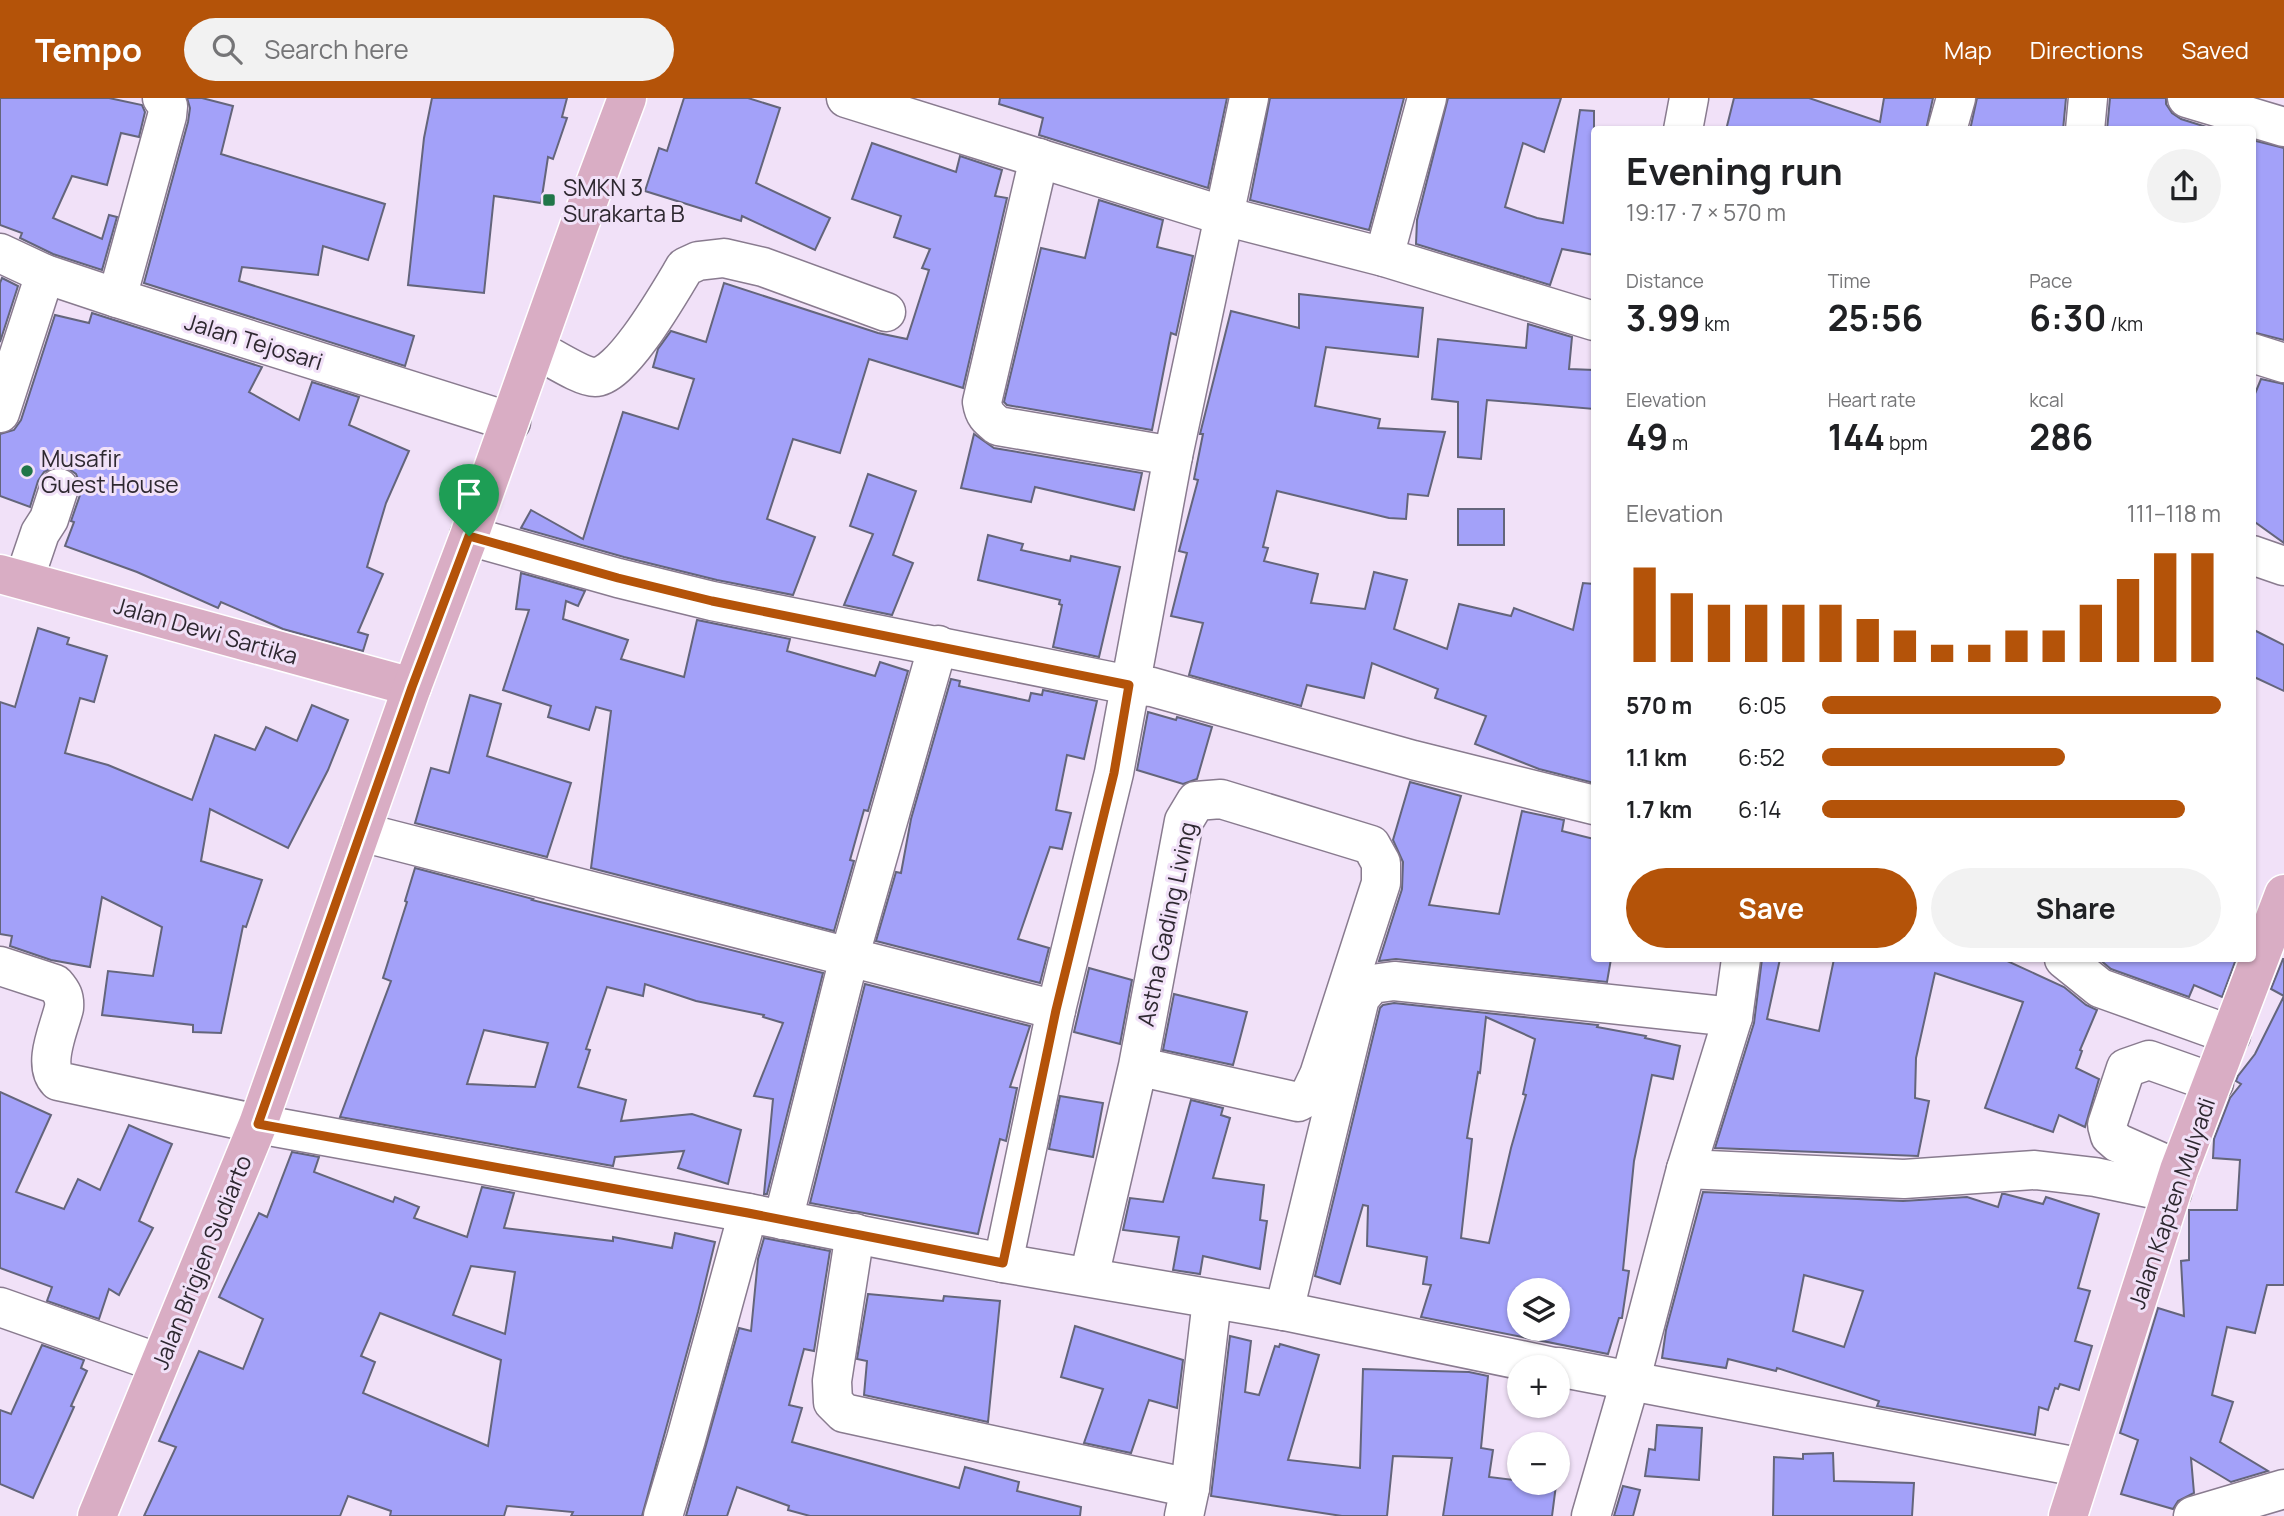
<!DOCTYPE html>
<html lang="en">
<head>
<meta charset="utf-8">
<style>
  :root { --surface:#fff; --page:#f2f2f2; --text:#202124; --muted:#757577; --accent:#b45309 }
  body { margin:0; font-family:Manrope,sans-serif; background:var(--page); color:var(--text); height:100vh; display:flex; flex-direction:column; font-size:26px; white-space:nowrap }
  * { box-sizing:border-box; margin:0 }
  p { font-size:23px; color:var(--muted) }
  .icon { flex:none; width:38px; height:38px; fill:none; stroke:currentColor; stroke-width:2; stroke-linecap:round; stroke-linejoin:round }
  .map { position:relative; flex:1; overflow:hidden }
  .sheet { position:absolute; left:1591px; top:28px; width:665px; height:836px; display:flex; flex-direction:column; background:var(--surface); border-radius:7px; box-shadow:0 2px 5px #0004 }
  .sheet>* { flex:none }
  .controls { position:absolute; left:1507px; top:1180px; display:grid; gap:14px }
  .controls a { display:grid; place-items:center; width:63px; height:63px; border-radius:50%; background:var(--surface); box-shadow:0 2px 5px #0004; font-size:35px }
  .pin { position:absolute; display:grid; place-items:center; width:60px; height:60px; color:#fff; margin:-72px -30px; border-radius:50% 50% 50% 0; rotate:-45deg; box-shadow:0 0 7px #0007 }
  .pin .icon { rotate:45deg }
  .round { display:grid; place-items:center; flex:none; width:74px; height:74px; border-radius:37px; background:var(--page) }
  .summary { display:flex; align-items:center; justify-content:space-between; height:119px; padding:0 35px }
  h1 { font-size:38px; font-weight:700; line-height:52px }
  .metrics { display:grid; grid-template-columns:repeat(3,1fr); gap:10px; height:119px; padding:7px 35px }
  .metrics div { display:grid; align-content:center }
  .metrics b { font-size:35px; font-weight:700 }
  .metrics small { font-size:19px; font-weight:400 }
  .metrics p { font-size:19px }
  .chart { height:196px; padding:14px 35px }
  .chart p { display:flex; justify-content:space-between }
  .chart svg { width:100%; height:126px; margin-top:7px; stroke:var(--accent); stroke-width:6 }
  .cta { display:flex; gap:14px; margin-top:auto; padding:14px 35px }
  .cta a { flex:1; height:80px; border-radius:42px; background:var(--accent); color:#fff; font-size:28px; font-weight:700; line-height:80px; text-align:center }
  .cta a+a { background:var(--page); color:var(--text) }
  ul { padding:0 35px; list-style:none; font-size:23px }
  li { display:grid; grid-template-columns:112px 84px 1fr; align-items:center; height:52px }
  li i { height:18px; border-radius:9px; background:var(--accent) }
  header { display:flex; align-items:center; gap:42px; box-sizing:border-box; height:98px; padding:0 35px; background:var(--accent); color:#fff }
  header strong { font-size:33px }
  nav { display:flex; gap:38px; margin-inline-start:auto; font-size:24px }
  .search { width:490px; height:63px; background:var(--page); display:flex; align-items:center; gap:18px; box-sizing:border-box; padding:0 24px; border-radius:38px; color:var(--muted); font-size:26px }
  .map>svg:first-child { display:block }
  .building { fill:#a3a1f9; stroke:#64657b; stroke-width:2; fill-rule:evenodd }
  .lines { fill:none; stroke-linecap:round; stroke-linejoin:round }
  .minor-casing { stroke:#897b8f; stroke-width:41 }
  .major-casing { stroke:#fff; stroke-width:41 }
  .minor { stroke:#fff; stroke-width:38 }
  .major { stroke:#d9adc4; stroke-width:38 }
  .route-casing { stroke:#fff; stroke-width:14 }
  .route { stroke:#b45309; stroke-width:9 }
  .poi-dot { fill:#207649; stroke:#f1e1f8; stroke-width:2.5 }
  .labels { text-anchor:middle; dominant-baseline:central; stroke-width:6; stroke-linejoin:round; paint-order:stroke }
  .poi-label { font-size:23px; fill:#2e2830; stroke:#f1e1f8; text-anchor:start }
  .street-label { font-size:23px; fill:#2e2830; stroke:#f1e1f8 }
</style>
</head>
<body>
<header>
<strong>Tempo</strong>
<div class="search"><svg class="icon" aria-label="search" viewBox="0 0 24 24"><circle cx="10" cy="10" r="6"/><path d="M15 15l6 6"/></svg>Search here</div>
<nav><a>Map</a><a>Directions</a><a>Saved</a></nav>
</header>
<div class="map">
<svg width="2284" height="1418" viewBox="0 0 2284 1418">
  <rect width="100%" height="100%" fill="#f1e1f8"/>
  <g class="building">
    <path d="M0 0H109L142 7 145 14 139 39 121 35 107 87 72 78 53 120 102 141 109 117 117 119 102 172 53 156 20 140 22 135 0 127Z"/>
    <path d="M187 0H202L233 8 221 56 385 106 368 162 323 148 318 177 242 169 239 183 414 238 405 268 144 185 188 24 190 10Z"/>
    <path d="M432 0H567L562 19 567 20 553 61 548 59 541 105 494 98 484 195 408 187 424 40Z"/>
    <path d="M684 0H748L780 10 756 85 830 120 815 152 742 118 741 123 645 93 659 50 667 53Z"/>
    <path d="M1000 0H1227L1208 90 1039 37 1043 20 999 6Z"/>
    <path d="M1270 0H1404L1369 132 1250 102Z"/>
    <path d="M1448 0H1561L1544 54 1523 45 1505 109 1537 120 1563 125 1580 12 1594 13V157L1562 151 1550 187 1416 146 1417 122Z"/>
    <path d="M1734 0H1809L1880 24 1884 0H1933L1926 32H1726Z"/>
    <path d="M1977 0H2066L2063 32H1970Z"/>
    <path d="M2110 0H2166V6L2172 15 2181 21 2216 32H2107Z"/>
    <path d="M2252 42 2284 50V242L2252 234Z"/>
    <path d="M872 45 956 74 960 58 1002 72 995 98 1007 100 963 290 869 261 840 355 793 341 767 421 815 439 793 497 717 482 624 459 521 430 531 412 583 441 623 314 678 331 694 281 653 269 658 251 671 233 706 244 724 185 878 235 907 241 929 172 922 170 930 151 894 139 901 118 852 101Z"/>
    <path d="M1099 102 1163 122 1157 149 1193 158 1176 237 1171 235 1152 332 1007 307 1004 304 1041 150 1085 160Z"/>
    <path d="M2 180 18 188 0 244V185Z"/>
    <path d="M1299 196 1423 210 1418 259 1326 249 1315 308 1380 321 1378 330 1445 334 1428 398 1408 396 1406 421 1389 420 1277 393 1263 449 1268 450 1264 463 1318 476 1311 505 1365 511 1374 474 1407 482 1394 531 1447 551 1459 506 1511 518 1514 510 1573 532 1583 485 1594 486V685L1539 671 1475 646 1486 618 1435 600 1438 591 1372 565 1364 600 1307 587 1301 608 1189 577 1203 525 1171 518 1187 455 1179 453 1198 382 1194 381 1203 336H1200L1231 213 1299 230Z"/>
    <path d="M92 215 262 269 249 294 299 322 312 284 359 299 349 327 409 353 386 405 367 469 383 476 358 534 368 537 363 553 283 531 221 504 218 510 137 474 65 448 74 424 71 423 80 397V386L76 376 66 369H55L44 374 38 383 30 409 0 398V336L14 332 21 322 55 217 89 225Z"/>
    <path d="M1528 226 1572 239 1569 271 1594 272V311L1487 302 1481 361 1458 359V304L1432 301 1438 241 1526 250Z"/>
    <path d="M2261 281 2284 286V445L2252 422V303Z"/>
    <path d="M974 336 994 350 1142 375 1134 412 1035 389 1031 404 961 390Z"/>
    <path d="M868 376 916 393 893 457 913 465 892 517 844 507 873 436 850 428Z"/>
    <rect x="1458" y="411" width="46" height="36"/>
    <path d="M988 437 1023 446 1021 452 1070 463 1071 458 1120 469 1099 559 1053 549 1062 507 1059 506 1060 502 978 482Z"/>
    <path d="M521 475 585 493 578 508 566 503 563 521 628 542 621 561 684 579 697 522 790 541 787 553 875 578 880 564 908 573 868 713 864 712 850 762 854 763 834 833 591 770 611 613 596 609 589 632 548 619 551 608 503 592 529 512 516 511Z"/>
    <path d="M38 530 69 540 67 546 107 558 94 604 80 600 65 655 108 667 192 702 215 637 255 652 266 629 297 643 312 607 348 622 328 672 288 750 210 711 201 763 262 782 246 829 243 828 221 935 193 934V927L102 917 108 873 153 878 162 829 102 799 90 869 51 862 10 848 12 838 0 836V604L15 609Z"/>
    <path d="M2252 531 2284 547V593L2252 578Z"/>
    <path d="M951 581 960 583 959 588 1029 603 1031 595 1042 597 1043 592 1097 603 1084 661 1067 657 1056 712 1071 715 1062 751 1050 749 1018 841 1049 850 1040 885 876 843 896 774 901 775 911 721Z"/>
    <path d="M470 597 501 606 487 658 571 685 547 759 415 725 431 670 449 675Z"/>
    <path d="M1148 614 1176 622 1177 619 1212 629 1197 681 1183 686 1137 672Z"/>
    <path d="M1410 684 1461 698 1429 807 1499 816 1522 713 1564 722 1562 733 1594 741V861H1611L1607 884 1396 861 1379 863 1402 791 1403 764 1393 742Z"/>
    <path d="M415 770 533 801 532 802 823 875 767 1096H764L773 1001 754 998 783 925 763 919 764 917 696 903 645 886 643 898 607 889 586 951 590 952 578 989 626 1002 621 1023 692 1016 741 1032 728 1086 678 1070 684 1053 615 1059 613 1068 340 1019 391 883 383 880 407 804 405 803ZM484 932 548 945 535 989 467 986Z"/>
    <path d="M1762 861H1780L1767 921 1819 933 1834 861H2003L2064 889 2086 907 2097 912 2080 952 2082 953 2076 970 2099 981 2085 1029 2059 1017 2053 1034 1985 1010 2023 904 1935 875 1916 960 1915 1000 1929 1003 1918 1058 1715 1050 1754 925Z"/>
    <path d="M2099 861H2236L2222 899 2194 887 2189 899 2111 871Z"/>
    <path d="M2283 861H2284V898L2271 891Z"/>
    <path d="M1089 870 1132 882 1120 946 1074 934Z"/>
    <path d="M865 886 1030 928 1010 989 1017 990 1006 1043 1000 1041 978 1136 810 1105Z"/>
    <path d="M1174 896 1247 914 1233 967 1163 952Z"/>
    <path d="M2284 898V1187H2267L2255 1235 2227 1229 2212 1297 2233 1304 2220 1344 2268 1373 2231 1384 2191 1360 2194 1395 2178 1403 2173 1411 2121 1396 2138 1342 2120 1335 2158 1210 2184 1218 2181 1163 2189 1162V1112H2237L2240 1062 2213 1060 2214 1041 2230 1000 2241 986 2236 983 2238 978 2255 956Z"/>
    <path d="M1394 905 1598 927 1597 929 1646 938 1645 940 1680 948 1673 981 1652 977 1634 1063 1623 1172 1629 1173 1622 1220H1619L1608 1256 1421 1219 1431 1187 1423 1186 1427 1159 1367 1148 1368 1108 1363 1107 1340 1186 1315 1178 1380 910 1383 907ZM1486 919 1535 941 1523 996 1526 997 1511 1050 1489 1145 1461 1140 1472 1041 1467 1040 1478 974 1480 975ZM1519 1192H1558V1230H1519Z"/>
    <path d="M0 994 51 1017 16 1094 64 1111 78 1081 100 1092 129 1027 172 1046 139 1123 153 1130 119 1197 109 1191 99 1221 47 1203 52 1189 0 1170Z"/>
    <path d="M1060 998 1103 1005 1093 1059 1049 1051Z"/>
    <path d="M1191 1002 1223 1010 1221 1017 1230 1020 1213 1080 1264 1087 1260 1122 1267 1123 1260 1171 1203 1158 1200 1176 1173 1172 1179 1139 1123 1132 1130 1100 1163 1104Z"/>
    <path d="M292 1054 319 1059 314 1074 393 1104 395 1099 419 1109 414 1120 467 1139 482 1089 514 1095 504 1130 613 1143V1139L672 1150 675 1135 715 1144 698 1214 642 1418H571L573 1414 507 1408 504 1418H390L391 1413 348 1398 340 1418H144L176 1349 159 1343 199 1253 243 1271 263 1221 219 1199 259 1115 267 1119ZM471 1168 515 1174 505 1236 453 1217ZM380 1215 501 1262 488 1348 363 1295 375 1264 361 1258Z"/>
    <path d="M1703 1094 1903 1103 1967 1099 1998 1109 2002 1096H2005L2043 1106 2046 1099 2099 1116 2078 1190 2090 1193 2075 1243 2092 1248 2079 1292 2060 1286 2058 1291 2055 1290 2048 1312 2039 1309 2035 1337 1877 1308 1879 1303 1777 1270 1776 1273 1728 1261 1726 1270 1662 1260 1666 1232ZM1804 1177 1863 1193 1844 1249 1793 1233Z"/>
    <path d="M764 1140 830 1153 814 1253 804 1251 789 1307 802 1310 792 1344 959 1390 965 1369 1019 1384 1017 1393 1081 1409 1080 1418H810L788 1412 789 1408 737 1389 727 1418H686L739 1230 751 1233 758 1161Z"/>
    <path d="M868 1196 943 1203 944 1198 1000 1203 988 1324 864 1297 867 1263 857 1261Z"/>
    <path d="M1075 1228 1183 1262 1177 1310 1149 1302 1131 1355 1084 1345 1103 1291 1061 1279Z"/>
    <path d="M1230 1238 1251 1243 1245 1294 1259 1297 1275 1248 1279 1249 1280 1246 1319 1257 1288 1362 1360 1370 1363 1271 1469 1274 1488 1278 1481 1350 1493 1352 1489 1379 1556 1387 1552 1418H1443L1452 1360 1393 1358 1387 1418H1342L1211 1398Z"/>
    <path d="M42 1247 84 1262 81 1270 87 1273 71 1308 74 1309 33 1400 0 1386V1312L11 1316Z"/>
    <path d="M1657 1327 1702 1330 1699 1382 1645 1378 1649 1351 1655 1352Z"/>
    <path d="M1833 1355 1834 1383 1914 1385 1912 1418H1773L1774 1359 1803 1361V1356Z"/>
    <path d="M1623 1388 1640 1392 1633 1418H1614Z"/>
  </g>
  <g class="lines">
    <defs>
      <g id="minor">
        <path d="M846 0 1224 118 1384 159 1594 223"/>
        <path d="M2187 0 2284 29"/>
        <path d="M1683 32 1689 0"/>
        <path d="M1947 32 1956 0"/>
        <path d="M2085 32 2088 0"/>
        <path d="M1039 60 982 304C984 317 988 320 998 328L1173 358"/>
        <path d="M0 155 45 176 117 200 511 324"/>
        <path d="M1384 159 1427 0"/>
        <path d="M117 200 167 18 168 8 162 0"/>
        <path d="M537 252C550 258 581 279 595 279 622 279 671 192 685 169L698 163 724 160 763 169 886 214"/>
        <path d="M2252 255 2284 265"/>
        <path d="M0 315 45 176"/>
        <path d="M469 438 618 480 712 503 1129 587 1152 589 1413 662 1594 707"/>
        <path d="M2252 457 2284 468"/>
        <path d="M24 482 40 435 49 421 59 390"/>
        <path d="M361 734 1056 912"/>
        <path d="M2064 861 2100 890 2231 937"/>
        <path d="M0 868 55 886C62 894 65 899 64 910 59 931 42 966 58 983L258 1026 748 1115 1003 1165 1284 1213 1554 1269"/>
        <path d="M1686 1071 1904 1081 2035 1072 2095 1079 2172 1095"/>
        <path d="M2179 1072 2118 1045 2110 1038 2107 1027 2126 970 2149 962 2214 985"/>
        <path d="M783 1122 849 860 938 547"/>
        <path d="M855 1135 832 1283 833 1304 844 1315 1190 1390"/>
        <path d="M1003 1165 1056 912 1114 675 1173 358 1249 0"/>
        <path d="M1089 1179 1138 968 1184 723 1196 703 1221 701 1371 747 1381 765V785L1319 977 1309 998 1298 1004 1150 971"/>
        <path d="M0 1209 159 1265"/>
        <path d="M1284 1213 1360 900 1372 886 1394 883 1733 919"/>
        <path d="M1558 1269 2083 1370"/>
        <path d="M663 1418 686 1341 748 1115"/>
        <path d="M1184 1418 1190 1390 1212 1202"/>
        <path d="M1591 1418 1630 1284 1686 1071 1733 919 1741 861"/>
        <path d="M2193 1418 2284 1391"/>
      </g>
      <g id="major">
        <path d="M0 476 412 589"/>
        <path d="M97 1418 258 1026 412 589 469 438 579 128 627 0"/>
        <path d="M2068 1418 2179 1072 2284 796"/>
      </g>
    </defs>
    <use href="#minor" class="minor-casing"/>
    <use href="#major" class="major-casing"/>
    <use href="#minor" class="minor"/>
    <use href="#major" class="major"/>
  </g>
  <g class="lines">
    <defs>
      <path id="route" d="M469 438 618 480 712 503 1129 587 1114 675 1056 912 1003 1165 748 1115 258 1026 412 589Z"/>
    </defs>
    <use href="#route" class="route-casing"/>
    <use href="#route" class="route"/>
  </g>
  <g class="poi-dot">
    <rect x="542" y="95" width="14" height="14" rx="3.5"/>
    <circle cx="27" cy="373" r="7"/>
  </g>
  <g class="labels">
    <g class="poi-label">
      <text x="563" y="89">SMKN 3<tspan x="563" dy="26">Surakarta B</tspan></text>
      <text x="41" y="360">Musafir<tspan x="41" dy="26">Guest House</tspan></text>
    </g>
    <g class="street-label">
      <text transform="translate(254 243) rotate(17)">Jalan Tejosari</text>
      <text transform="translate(206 532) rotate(16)">Jalan Dewi Sartika</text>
      <text transform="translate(1166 826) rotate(-78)">Astha Gading Living</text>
      <text transform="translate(2171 1105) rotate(-71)">Jalan Kapten Mulyadi</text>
      <text transform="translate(201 1164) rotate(-68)">Jalan Brigjen Sudiarto</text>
    </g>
  </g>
</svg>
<div class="controls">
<a><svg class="icon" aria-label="layers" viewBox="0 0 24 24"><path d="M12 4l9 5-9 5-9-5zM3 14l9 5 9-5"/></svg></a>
<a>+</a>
<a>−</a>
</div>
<div class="pin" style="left:469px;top:438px;background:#1e9e55"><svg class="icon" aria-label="arrive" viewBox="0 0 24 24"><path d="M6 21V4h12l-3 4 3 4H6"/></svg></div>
<section class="sheet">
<div class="summary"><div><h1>Evening run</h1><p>19:17 · 7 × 570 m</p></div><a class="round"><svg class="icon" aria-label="share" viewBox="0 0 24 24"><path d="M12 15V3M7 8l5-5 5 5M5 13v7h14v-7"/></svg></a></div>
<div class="metrics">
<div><p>Distance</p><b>3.99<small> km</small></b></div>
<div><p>Time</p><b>25:56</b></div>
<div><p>Pace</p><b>6:30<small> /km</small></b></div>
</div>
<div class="metrics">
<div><p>Elevation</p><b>49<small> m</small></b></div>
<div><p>Heart rate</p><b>144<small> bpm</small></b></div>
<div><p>kcal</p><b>286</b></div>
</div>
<div class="chart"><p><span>Elevation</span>111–118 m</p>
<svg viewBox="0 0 160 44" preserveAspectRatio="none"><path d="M5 44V11M15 44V20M25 44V24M35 44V24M45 44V24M55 44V24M65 44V29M75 44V33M85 44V38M95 44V38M105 44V33M115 44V33M125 44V24M135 44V15M145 44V6M155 44V6"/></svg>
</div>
<ul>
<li><b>570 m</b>6:05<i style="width:100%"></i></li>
<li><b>1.1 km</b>6:52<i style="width:61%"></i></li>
<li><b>1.7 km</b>6:14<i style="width:91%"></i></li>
</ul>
<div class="cta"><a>Save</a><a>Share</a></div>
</section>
</div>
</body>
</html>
